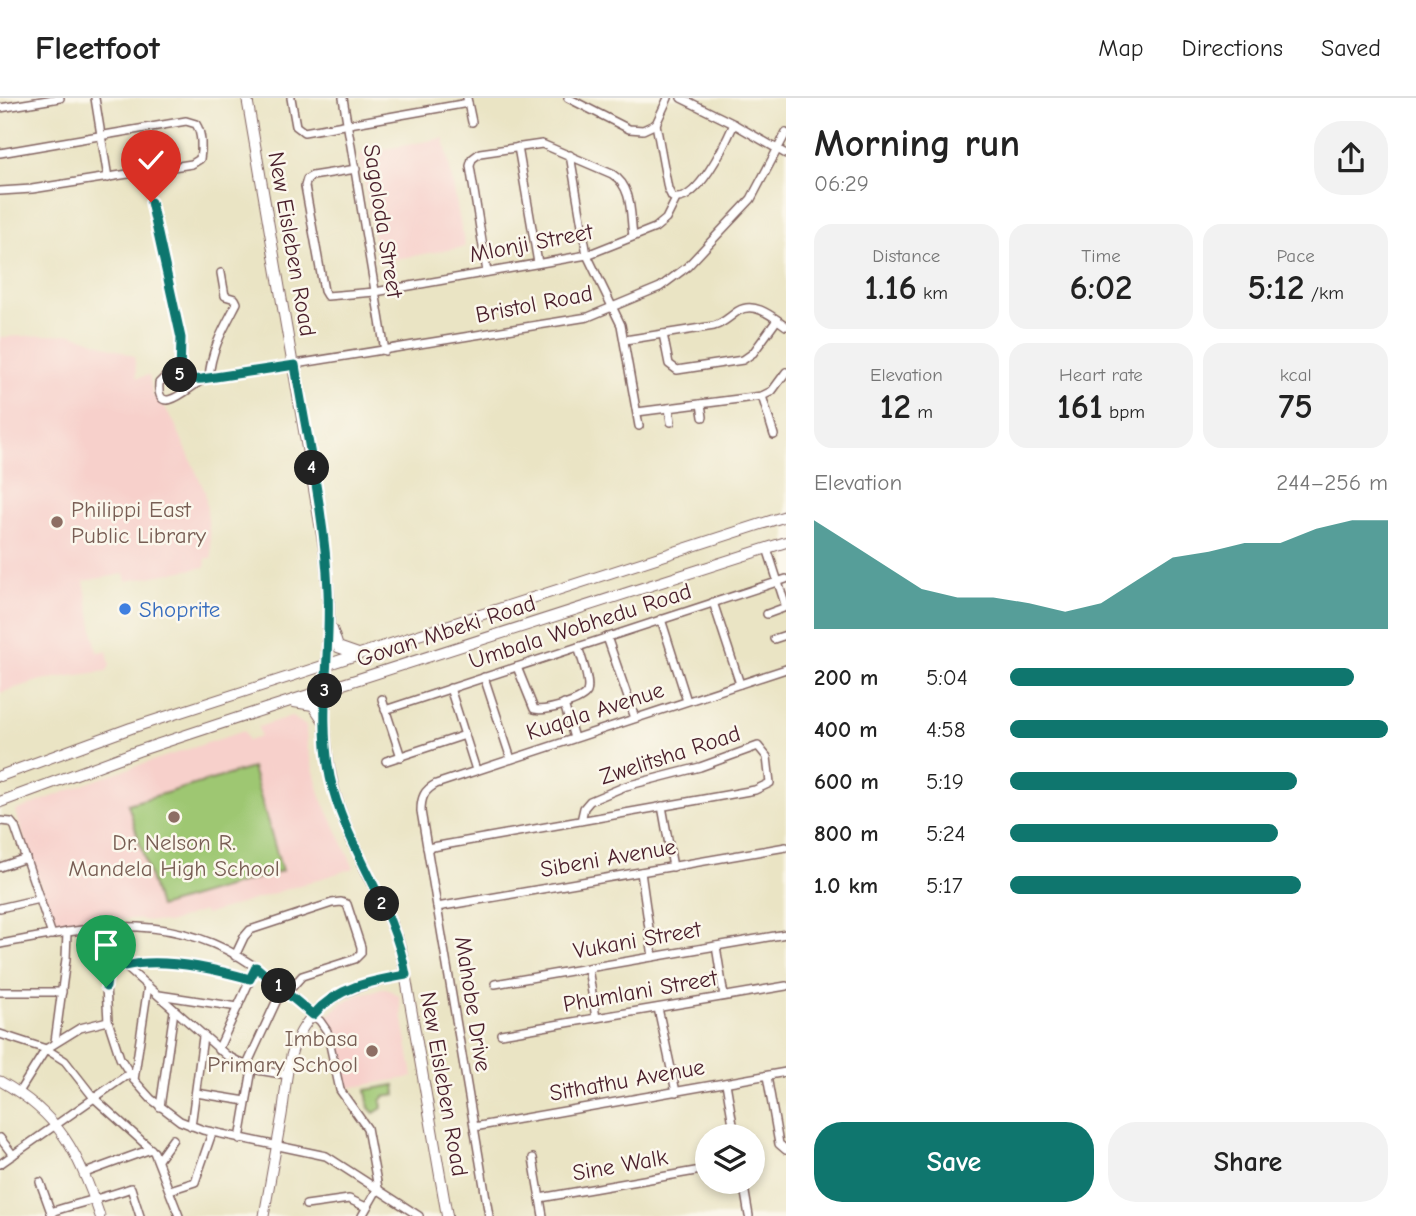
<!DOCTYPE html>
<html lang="en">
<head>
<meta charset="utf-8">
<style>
  :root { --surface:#fff; --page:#f2f2f2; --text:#222; --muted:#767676; --line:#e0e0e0; --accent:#0f766e }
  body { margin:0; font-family:"Comic Neue",sans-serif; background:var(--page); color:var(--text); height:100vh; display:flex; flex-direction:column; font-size:26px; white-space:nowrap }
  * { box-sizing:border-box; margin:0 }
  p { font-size:23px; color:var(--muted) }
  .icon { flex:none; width:38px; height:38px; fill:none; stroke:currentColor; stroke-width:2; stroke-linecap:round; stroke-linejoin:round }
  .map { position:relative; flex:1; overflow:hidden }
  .side { display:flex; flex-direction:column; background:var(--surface); width:630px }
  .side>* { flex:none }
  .tools { position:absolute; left:695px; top:1026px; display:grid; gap:14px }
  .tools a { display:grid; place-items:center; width:70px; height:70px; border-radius:50%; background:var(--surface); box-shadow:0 4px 10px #0003; font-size:35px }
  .pin { position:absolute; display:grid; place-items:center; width:60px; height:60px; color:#fff; margin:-72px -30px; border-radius:50% 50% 50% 0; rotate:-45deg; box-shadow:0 0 7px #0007 }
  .pin .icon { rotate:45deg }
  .km { position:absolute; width:35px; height:35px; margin:-18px; border-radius:50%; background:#222; color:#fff; font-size:19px; line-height:35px; text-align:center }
  .round { display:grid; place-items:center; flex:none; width:74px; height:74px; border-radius:28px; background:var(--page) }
  .overview { display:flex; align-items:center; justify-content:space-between; height:119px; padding:0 28px }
  h1 { font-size:38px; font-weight:700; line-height:52px }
  .stats { display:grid; grid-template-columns:repeat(3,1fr); gap:10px; height:119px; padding:7px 28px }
  .stats div { display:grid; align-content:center; border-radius:18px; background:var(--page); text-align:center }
  .stats b { font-size:35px; font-weight:700 }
  .stats small { font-size:19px; font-weight:400 }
  .stats p { font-size:19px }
  .chart { height:196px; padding:14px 28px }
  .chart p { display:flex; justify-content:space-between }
  .chart svg { width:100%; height:126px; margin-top:7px; fill:var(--accent); opacity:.7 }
  .action { display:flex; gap:14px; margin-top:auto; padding:14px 28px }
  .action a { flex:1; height:80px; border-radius:28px; background:var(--accent); color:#fff; font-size:28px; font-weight:700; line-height:80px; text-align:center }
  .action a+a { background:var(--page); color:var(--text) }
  ul { padding:0 28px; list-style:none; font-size:23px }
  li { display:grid; grid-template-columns:112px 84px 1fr; align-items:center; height:52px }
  li i { height:18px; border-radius:9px; background:var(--accent) }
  header { display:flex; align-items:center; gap:42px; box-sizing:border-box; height:98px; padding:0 35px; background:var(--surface); border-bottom:2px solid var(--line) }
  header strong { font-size:33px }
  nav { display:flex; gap:38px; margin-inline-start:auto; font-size:24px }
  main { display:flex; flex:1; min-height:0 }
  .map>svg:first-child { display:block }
  .built { fill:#f7d0cb }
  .green { fill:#9ec772; stroke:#74734e; stroke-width:2 }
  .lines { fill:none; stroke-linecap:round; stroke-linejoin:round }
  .minor-casing { stroke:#826461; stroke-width:10 }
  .tertiary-casing { stroke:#826461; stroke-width:11 }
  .secondary-casing { stroke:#826461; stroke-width:12 }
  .minor { stroke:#fff; stroke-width:7 }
  .tertiary { stroke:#fff; stroke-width:9 }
  .secondary { stroke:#fff; stroke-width:10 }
  .route-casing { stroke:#fff; stroke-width:14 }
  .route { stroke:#0f766e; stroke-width:9 }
  .education-dot { fill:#8d6e63; stroke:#fbf7ec; stroke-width:2.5 }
  .shop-dot { fill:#3f7fe0; stroke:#fbf7ec; stroke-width:2.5 }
  .labels { text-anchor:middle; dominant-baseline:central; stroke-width:5; stroke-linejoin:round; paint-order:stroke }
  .street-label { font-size:23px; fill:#4a1f2b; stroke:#fbf7ec }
  .education-label { font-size:23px; fill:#785e54; stroke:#fbf7ec; text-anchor:start }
  .shop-label { font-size:23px; fill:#366cbe; stroke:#fbf7ec; text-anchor:start }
</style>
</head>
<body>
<header>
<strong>Fleetfoot</strong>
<nav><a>Map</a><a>Directions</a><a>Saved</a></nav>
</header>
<main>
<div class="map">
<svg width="786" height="1118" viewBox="0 0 786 1118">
  <rect width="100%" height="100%" fill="#fbf7ec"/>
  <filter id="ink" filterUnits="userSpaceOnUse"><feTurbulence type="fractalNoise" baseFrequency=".0143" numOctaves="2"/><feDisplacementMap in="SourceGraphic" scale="14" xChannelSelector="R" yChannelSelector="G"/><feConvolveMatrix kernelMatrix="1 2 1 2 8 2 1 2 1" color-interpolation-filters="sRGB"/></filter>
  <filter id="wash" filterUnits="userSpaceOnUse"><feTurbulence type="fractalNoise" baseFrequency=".00686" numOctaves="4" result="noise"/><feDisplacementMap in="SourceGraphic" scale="28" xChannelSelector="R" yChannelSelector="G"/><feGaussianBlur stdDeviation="1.57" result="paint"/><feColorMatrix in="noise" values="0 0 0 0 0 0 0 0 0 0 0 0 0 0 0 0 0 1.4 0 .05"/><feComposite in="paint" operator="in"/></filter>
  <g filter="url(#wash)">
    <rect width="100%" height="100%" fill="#eae4c4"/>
    <g class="built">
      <path d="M444 40 465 149 378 164 359 56Z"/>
      <path d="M73 236 134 258 137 280 149 277 153 298 159 300 175 326 205 394 212 460H206L205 469 126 483 124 476 84 483 97 554 107 553 110 567 107 573 41 582 0 595V239Z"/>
      <path d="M291 618 306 628 307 648 321 699 354 770 205 817 203 813 168 825 134 821 95 822 59 828 53 826 15 713 109 677 244 633 248 643 260 639 258 629Z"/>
      <path d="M387 890 399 898 413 979 348 990 341 985 331 927 326 919 342 905 360 896Z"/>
    </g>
    <g class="green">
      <path d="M252 670 282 773 159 809 128 706Z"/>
      <path d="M395 987 396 997 384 999 381 1003 382 1010 374 1015 369 1010 366 992Z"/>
    </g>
  </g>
  <g filter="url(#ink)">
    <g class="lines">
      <defs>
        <g id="minor">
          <path d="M95 0 108 80"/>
          <path d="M291 0 296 28 304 34 468 5"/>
          <path d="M343 0 385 253"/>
          <path d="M467 0 472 24"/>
          <path d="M568 0 629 31 643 32 656 26 668 0"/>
          <path d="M681 0 734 26 786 56"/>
          <path d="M0 10 60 0"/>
          <path d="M656 26 668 91 672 99C696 109 726 44 734 26"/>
          <path d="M518 49 538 165"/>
          <path d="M0 55 186 23 196 26C202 35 202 51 200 61L192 66 32 91 0 93"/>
          <path d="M570 57 587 157 621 227 639 328"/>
          <path d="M356 71 312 78 307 81 305 88 324 193 327 198 375 194 587 157 655 130 666 121 676 101"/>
          <path d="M151 104 181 240 180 279"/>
          <path d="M487 174 470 68 472 61 480 55 542 46 612 76C633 89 630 116 633 138"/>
          <path d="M663 236 669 266 677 272 743 262 753 255 777 222"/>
          <path d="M625 242 714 228C724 225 730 218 738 213 755 203 773 219 786 228"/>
          <path d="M209 280C211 251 224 230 237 205L235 201 225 198 221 175"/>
          <path d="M182 282 202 281 588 219 660 189 687 169 751 101 786 35"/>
          <path d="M182 295 183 285 176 277H167L159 285C156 322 191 288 202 282"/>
          <path d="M762 298 774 337"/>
          <path d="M701 306 703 319"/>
          <path d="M669 310 671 324"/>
          <path d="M637 314 762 298 772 293 786 274"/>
          <path d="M767 450 786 509 767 516"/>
          <path d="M713 504 740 586"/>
          <path d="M661 521 687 603"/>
          <path d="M607 539 635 620"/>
          <path d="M774 541 786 537"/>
          <path d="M517 569 534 611C544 614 582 604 587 594 591 585 581 558 578 549"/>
          <path d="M484 579 511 661"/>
          <path d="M450 590 476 672"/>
          <path d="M382 601 401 659"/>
          <path d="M564 606 574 640"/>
          <path d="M385 612 786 481"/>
          <path d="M386 663 465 637"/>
          <path d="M662 708 673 769"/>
          <path d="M0 723 11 724 15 729 52 837"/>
          <path d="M427 750 755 692 770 685 767 659 758 648 700 669 626 688 590 703 584 710 581 723"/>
          <path d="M0 769 26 760"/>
          <path d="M641 774 653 859"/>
          <path d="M437 809 786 749"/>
          <path d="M0 810 39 801"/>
          <path d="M113 828 106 889 108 923 120 960 134 982 151 1001 180 1023 203 1032 326 1058 419 1118"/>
          <path d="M0 846C94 829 168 810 254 868 278 884 298 905 320 923L327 933 340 992 367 1030 378 1090 362 1118"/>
          <path d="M716 848 724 898"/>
          <path d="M110 855 226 957 252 971 287 977"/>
          <path d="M235 858 244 839 250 832 332 805 341 804 347 806 361 849V855L355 861 302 878 287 895"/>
          <path d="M126 868C162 859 215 870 250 881"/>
          <path d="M588 870 596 920"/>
          <path d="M495 886 786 836"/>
          <path d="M0 894H62"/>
          <path d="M159 897 238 909"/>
          <path d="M658 910 676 994"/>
          <path d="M0 936 46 951 65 963 94 1000 154 1054 179 1118"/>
          <path d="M501 936 786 888"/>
          <path d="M55 944 66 861 67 834"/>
          <path d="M218 952 256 869"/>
          <path d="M246 969 282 891"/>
          <path d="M767 978 779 1046 786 1052"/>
          <path d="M134 982 148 888"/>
          <path d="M726 985 735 1038"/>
          <path d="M19 994 46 951 80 930 108 923"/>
          <path d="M196 995 246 1003"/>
          <path d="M160 1009 174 913"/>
          <path d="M191 1028 203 939"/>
          <path d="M474 1029 786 974"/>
          <path d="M0 1040 13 1057"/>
          <path d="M240 1041 252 971"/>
          <path d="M533 1060 543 1118"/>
          <path d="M158 1062 173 1041"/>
          <path d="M0 1066 130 975"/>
          <path d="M85 1075 151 1051"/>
          <path d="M743 1083 749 1118"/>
          <path d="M40 1084 52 1117"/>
          <path d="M170 1092 195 1084 212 1035"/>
          <path d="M540 1100 707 1071"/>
          <path d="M306 1107 349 1101 366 1109"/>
          <path d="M51 1114C78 1105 104 1100 131 1090L140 1118"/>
          <path d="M489 1118 421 713C421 700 424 692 436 686L786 571"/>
        </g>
        <g id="tertiary">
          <path d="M0 983C60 1016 79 1056 100 1118"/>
          <path d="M264 1118C270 1084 276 1051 282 1017 285 998 286 978 291 958 306 901 354 886 406 877"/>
        </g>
        <g id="secondary">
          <path d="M247 0 325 455C327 475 329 494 329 514 328 569 319 624 331 679 343 741 382 793 401 852L447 1118"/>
          <path d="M332 531 338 549 358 556"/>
          <path d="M294 604 313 607 323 622"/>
          <path d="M0 678 131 630 786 418"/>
          <path d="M0 704 138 653 265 611 786 444"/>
        </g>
      </defs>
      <use href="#minor" class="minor-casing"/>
      <use href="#tertiary" class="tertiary-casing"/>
      <use href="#secondary" class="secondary-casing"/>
      <use href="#minor" class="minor"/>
      <use href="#tertiary" class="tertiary"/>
      <use href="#secondary" class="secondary"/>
    </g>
  </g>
  <g class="lines" filter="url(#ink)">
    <defs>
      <path id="route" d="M106 889 110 855 125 868C161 859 215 871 250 881L256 869 313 917C337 889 371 883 406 877 394 806 345 749 330 679 318 617 331 555 328 493 325 417 307 342 295 267L202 281 182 282 180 279 181 240 151 104"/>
    </defs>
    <use href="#route" class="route-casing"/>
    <use href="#route" class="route"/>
  </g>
  <g class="education-dot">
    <circle cx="57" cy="424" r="7"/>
    <circle cx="174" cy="719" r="7"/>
    <circle cx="372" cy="953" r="7"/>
  </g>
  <circle class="shop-dot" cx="125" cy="511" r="7"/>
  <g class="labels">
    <g class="street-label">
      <text transform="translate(383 123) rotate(81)">Sagoloda Street</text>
      <text transform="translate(531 145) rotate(-11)">Mlonji Street</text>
      <text transform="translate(292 146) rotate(80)">New Eisleben Road</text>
      <text transform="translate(534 206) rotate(-11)">Bristol Road</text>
      <text transform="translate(580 528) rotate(-18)">Umbala Wobhedu Road</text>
      <text transform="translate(446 533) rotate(-18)">Govan Mbeki Road</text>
      <text transform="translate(595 613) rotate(-18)">Kuqala Avenue</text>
      <text transform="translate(670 657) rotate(-18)">Zwelitsha Road</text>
      <text transform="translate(608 760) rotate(-10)">Sibeni Avenue</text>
      <text transform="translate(637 842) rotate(-10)">Vukani Street</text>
      <text transform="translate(640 893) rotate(-10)">Phumlani Street</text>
      <text transform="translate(473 906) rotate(81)">Mahobe Drive</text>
      <text transform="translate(627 982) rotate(-10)">Sithathu Avenue</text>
      <text transform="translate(444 986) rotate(80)">New Eisleben Road</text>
      <text transform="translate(620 1067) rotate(-10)">Sine Walk</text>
    </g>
    <g class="education-label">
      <text x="71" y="411">Philippi East<tspan x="71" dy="26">Public Library</tspan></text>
      <text x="174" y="744" text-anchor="middle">Dr. Nelson R.<tspan x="174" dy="26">Mandela High School</tspan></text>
      <text x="358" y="940" text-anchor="end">Imbasa<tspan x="358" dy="26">Primary School</tspan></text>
    </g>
    <g class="shop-label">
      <text x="139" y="511">Shoprite</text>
    </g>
  </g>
</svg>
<div class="tools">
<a><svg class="icon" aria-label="layers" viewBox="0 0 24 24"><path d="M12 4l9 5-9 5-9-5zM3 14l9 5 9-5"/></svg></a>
</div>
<div class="pin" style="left:106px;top:889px;background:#1e9e55"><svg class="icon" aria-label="arrive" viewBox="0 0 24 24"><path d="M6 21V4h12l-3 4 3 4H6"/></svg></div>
<div class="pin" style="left:151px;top:104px;background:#d93025"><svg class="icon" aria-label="check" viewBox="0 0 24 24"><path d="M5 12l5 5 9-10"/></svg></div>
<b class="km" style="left:279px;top:888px">1</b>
<b class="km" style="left:382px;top:806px">2</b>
<b class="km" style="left:325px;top:593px">3</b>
<b class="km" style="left:312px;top:370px">4</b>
<b class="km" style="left:180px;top:277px">5</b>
</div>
<section class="side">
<div class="overview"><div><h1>Morning run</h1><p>06:29</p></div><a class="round"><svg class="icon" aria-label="share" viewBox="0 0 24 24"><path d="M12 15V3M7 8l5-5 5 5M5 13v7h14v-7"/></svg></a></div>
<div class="stats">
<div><p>Distance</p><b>1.16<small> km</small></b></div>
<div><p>Time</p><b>6:02</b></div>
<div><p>Pace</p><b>5:12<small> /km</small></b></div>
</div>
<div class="stats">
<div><p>Elevation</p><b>12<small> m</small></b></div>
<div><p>Heart rate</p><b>161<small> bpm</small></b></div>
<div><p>kcal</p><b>75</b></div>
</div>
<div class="chart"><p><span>Elevation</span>244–256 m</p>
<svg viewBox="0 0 160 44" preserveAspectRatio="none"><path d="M0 44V6L10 14L20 22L30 30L40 33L50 33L60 35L70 38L80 35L90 27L100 19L110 17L120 14L130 14L140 9L150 6L160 6V44z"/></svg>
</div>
<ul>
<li><b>200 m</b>5:04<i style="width:91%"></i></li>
<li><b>400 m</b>4:58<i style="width:100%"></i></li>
<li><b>600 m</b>5:19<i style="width:76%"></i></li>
<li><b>800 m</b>5:24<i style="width:71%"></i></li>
<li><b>1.0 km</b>5:17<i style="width:77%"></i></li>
</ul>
<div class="action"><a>Save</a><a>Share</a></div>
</section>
</main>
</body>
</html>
